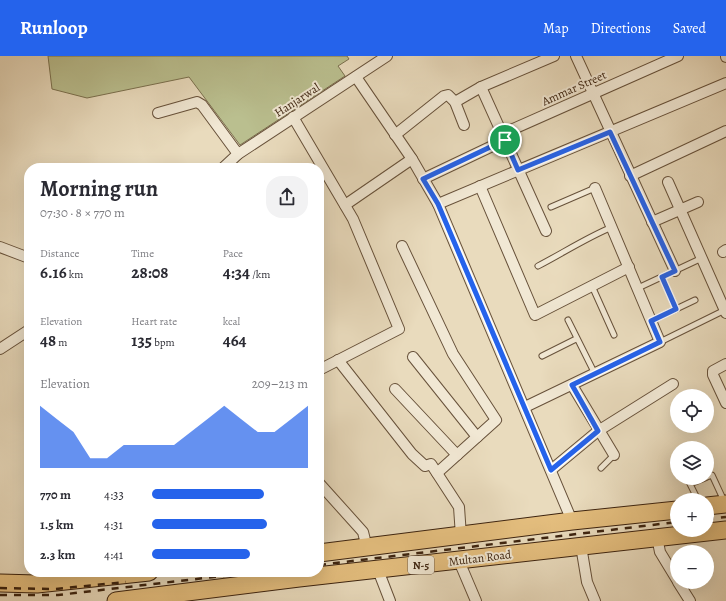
<!DOCTYPE html>
<html lang="en">
<head>
<meta charset="utf-8">
<style>
  :root { --surface:#fff; --page:#f2f2f3; --text:#2b2b33; --muted:#7c7c81; --accent:#2563eb }
  body { margin:0; font-family:Alegreya,serif; background:var(--page); color:var(--text); height:100vh; display:flex; flex-direction:column; font-size:15px; white-space:nowrap }
  * { box-sizing:border-box; margin:0 }
  p { font-size:13px; color:var(--muted) }
  .icon { flex:none; width:22px; height:22px; fill:none; stroke:currentColor; stroke-width:2; stroke-linecap:round; stroke-linejoin:round }
  .map { position:relative; flex:1; overflow:hidden }
  .drawer { position:absolute; left:24px; top:107px; width:300px; height:414px; display:flex; flex-direction:column; background:var(--surface); border-radius:16px; box-shadow:0 4px 16px #0002 }
  .drawer>* { flex:none }
  .fabs { position:absolute; left:670px; top:333px; display:grid; gap:8px }
  .fabs a { display:grid; place-items:center; width:44px; height:44px; border-radius:50%; background:var(--surface); box-shadow:0 4px 16px #0002; font-size:20px }
  .pin { position:absolute; display:grid; place-items:center; width:34px; height:34px; color:#fff; margin:-17px; border:2px solid #fff; border-radius:50%; box-shadow:0 1px 4px #0007 }
  .round { display:grid; place-items:center; flex:none; width:42px; height:42px; border-radius:16px; background:var(--page) }
  .summary { display:flex; align-items:center; justify-content:space-between; height:68px; padding:0 16px }
  h1 { font-size:22px; font-weight:600; line-height:30px }
  .figures { display:grid; grid-template-columns:repeat(3,1fr); gap:6px; height:68px; padding:4px 16px }
  .figures div { display:grid; align-content:center }
  .figures b { font-size:17px; font-weight:600 }
  .figures small { font-size:11px; font-weight:400 }
  .figures p { font-size:11px }
  .chart { height:112px; padding:8px 16px }
  .chart p { display:flex; justify-content:space-between }
  .chart svg { width:100%; height:72px; margin-top:4px; fill:var(--accent); opacity:.7 }
  ul { padding:0 16px; list-style:none; font-size:13px }
  li { display:grid; grid-template-columns:64px 48px 1fr; align-items:center; height:30px }
  li i { height:10px; border-radius:5px; background:var(--accent) }
  header { display:flex; align-items:center; gap:24px; box-sizing:border-box; height:56px; padding:0 20px; background:var(--accent); color:#fff }
  header strong { font-size:19px }
  nav { display:flex; gap:22px; margin-inline-start:auto; font-size:14px }
  .map>svg:first-child { display:block }
  .green { fill:#babf8f; stroke:#7b714f }
  .lines { fill:none; stroke-linecap:round; stroke-linejoin:round }
  .lane-casing { stroke:#67513a; stroke-width:7 }
  .street-casing { stroke:#67513a; stroke-width:12 }
  .primary-casing { stroke:#3c230f; stroke-width:19 }
  .lane { stroke:#f1e8d4; stroke-width:5 }
  .street { stroke:#f1e8d4; stroke-width:10 }
  .primary { stroke:#e4be7e; stroke-width:17 }
  .rail { stroke:#3c230f; stroke-width:2.5; stroke-dasharray:7 7; stroke-linecap:butt }
  .route-casing { stroke:#fff; stroke-width:8 }
  .route { stroke:#2563eb; stroke-width:5 }
  .labels { text-anchor:middle; dominant-baseline:central; stroke-width:4; stroke-linejoin:round; paint-order:stroke }
  .shield { fill:#f1e8d4; stroke:#725e4a; stroke-width:1 }
  .shield-label { font-size:11px; font-weight:bold; fill:#3c230f }
  .street-label { font-size:12px; fill:#3c230f; stroke:#f1e8d4 }
</style>
</head>
<body>
<header>
<strong>Runloop</strong>
<nav><a>Map</a><a>Directions</a><a>Saved</a></nav>
</header>
<div class="map">
<svg width="726" height="545" viewBox="0 0 726 545">
  <rect width="100%" height="100%" fill="#e9dbbd"/>
  <filter id="stains"><feTurbulence type="fractalNoise" baseFrequency=".005" numOctaves="4"/><feColorMatrix values="0 0 0 0 .2 0 0 0 0 .09 0 0 0 0 .02 0 0 0 .5 -.17"/></filter>
  <radialGradient id="worn" r=".72"><stop offset=".6" stop-color="#630" stop-opacity="0"/><stop offset="1" stop-color="#630" stop-opacity=".3"/></radialGradient>
  <path class="green" d="M48 0H347L349 3 338 10 345 20 240 89 189 21 87 42 52 33Z"/>
  <g class="lines">
    <defs>
      <g id="lane">
        <path d="M551 151 595 132"/>
        <path d="M538 210C563 197 586 182 612 171"/>
        <path d="M662 221 676 253"/>
        <path d="M592 230 614 279"/>
        <path d="M638 232 702 202"/>
        <path d="M568 264 595 318"/>
        <path d="M651 265 695 244"/>
        <path d="M660 286 725 254"/>
        <path d="M542 300 576 283"/>
        <path d="M601 412 614 399"/>
        <path d="M707 421 712 419 724 445"/>
        <path d="M698 444 690 428 705 422"/>
      </g>
      <g id="street">
        <path d="M576 0 675 215"/>
        <path d="M726 0V1"/>
        <path d="M356 21 412 103 438 148 572 465"/>
        <path d="M481 31 546 175"/>
        <path d="M455 46 481 31 554 0"/>
        <path d="M158 57 197 46 202 49 238 98"/>
        <path d="M293 61 353 163 399 273 319 314"/>
        <path d="M502 78 678 0"/>
        <path d="M395 79 444 40 448 39 455 46 464 69"/>
        <path d="M223 112 238 98 387 0"/>
        <path d="M630 120 726 75"/>
        <path d="M423 123 505 84"/>
        <path d="M668 126 726 257"/>
        <path d="M480 130 535 259 629 211"/>
        <path d="M438 148 726 27"/>
        <path d="M345 149 412 103"/>
        <path d="M652 166 698 146"/>
        <path d="M402 190 453 298 496 364 437 417"/>
        <path d="M0 191 29 202"/>
        <path d="M723 196 726 194"/>
        <path d="M0 293 29 274"/>
        <path d="M413 301 477 381"/>
        <path d="M338 304 412 398 425 410 431 408 459 451 461 480"/>
        <path d="M726 308 713 315V319L726 347"/>
        <path d="M572 329 614 399"/>
        <path d="M395 333 457 399"/>
        <path d="M525 351 660 286 595 132"/>
        <path d="M551 414 598 375 673 328"/>
        <path d="M319 427 363 476 367 492"/>
        <path d="M657 481 660 496 677 524"/>
        <path d="M581 490 587 526 595 545"/>
        <path d="M459 505 476 545"/>
        <path d="M378 514 390 545"/>
        <path d="M678 526 690 545"/>
      </g>
      <g id="primary">
        <path d="M707 450 726 448"/>
        <path d="M319 497 572 465 677 454"/>
        <path d="M0 527 37 528 149 516"/>
        <path d="M116 545 299 522 726 474"/>
      </g>
    </defs>
    <use href="#lane" class="lane-casing"/>
    <use href="#street" class="street-casing"/>
    <use href="#primary" class="primary-casing"/>
    <use href="#lane" class="lane"/>
    <use href="#street" class="street"/>
    <use href="#primary" class="primary"/>
    <g class="rail">
      <path d="M707 463 726 461"/>
      <path d="M319 509 677 466"/>
      <path d="M0 532 55 533 126 526"/>
      <path d="M0 539H58L257 516"/>
    </g>
  </g>
  <g class="lines">
    <defs>
      <path id="route" d="M610 76 675 215 662 221 676 253 651 265 660 286 572 329 598 375 551 414 438 148 423 123 505 84 518 114Z"/>
    </defs>
    <use href="#route" class="route-casing"/>
    <use href="#route" class="route"/>
  </g>
  <g class="labels">
    <rect class="shield" x="408" y="500" width="26" height="18" rx="3"/>
    <g class="shield-label">
      <text x="421" y="509">N-5</text>
    </g>
    <g class="street-label">
      <text transform="translate(574 32) rotate(-24)">Ammar Street</text>
      <text transform="translate(297 44) rotate(-33)">Hanjarwal</text>
      <text transform="translate(480 502) rotate(-7)">Multan Road</text>
    </g>
  </g>
  <rect width="100%" height="100%" filter="url(#stains)"/>
  <rect width="100%" height="100%" fill="url(#worn)"/>
</svg>
<div class="fabs">
<a><svg class="icon" aria-label="locate" viewBox="0 0 24 24"><circle cx="12" cy="12" r="6"/><path d="M12 2v4M12 18v4M2 12h4M18 12h4"/></svg></a>
<a><svg class="icon" aria-label="layers" viewBox="0 0 24 24"><path d="M12 4l9 5-9 5-9-5zM3 14l9 5 9-5"/></svg></a>
<a>+</a>
<a>−</a>
</div>
<div class="pin" style="left:505px;top:84px;background:#1e9e55"><svg class="icon" aria-label="arrive" viewBox="0 0 24 24"><path d="M6 21V4h12l-3 4 3 4H6"/></svg></div>
<section class="drawer">
<div class="summary"><div><h1>Morning run</h1><p>07:30 · 8 × 770 m</p></div><a class="round"><svg class="icon" aria-label="share" viewBox="0 0 24 24"><path d="M12 15V3M7 8l5-5 5 5M5 13v7h14v-7"/></svg></a></div>
<div class="figures">
<div><p>Distance</p><b>6.16<small> km</small></b></div>
<div><p>Time</p><b>28:08</b></div>
<div><p>Pace</p><b>4:34<small> /km</small></b></div>
</div>
<div class="figures">
<div><p>Elevation</p><b>48<small> m</small></b></div>
<div><p>Heart rate</p><b>135<small> bpm</small></b></div>
<div><p>kcal</p><b>464</b></div>
</div>
<div class="chart"><p><span>Elevation</span>209–213 m</p>
<svg viewBox="0 0 160 44" preserveAspectRatio="none"><path d="M0 44V6L10 14L20 22L30 38L40 38L50 30L60 30L70 30L80 30L90 22L100 14L110 6L120 14L130 22L140 22L150 14L160 6V44z"/></svg>
</div>
<ul>
<li><b>770 m</b>4:33<i style="width:72%"></i></li>
<li><b>1.5 km</b>4:31<i style="width:74%"></i></li>
<li><b>2.3 km</b>4:41<i style="width:63%"></i></li>
</ul>
</section>
</div>
</body>
</html>
